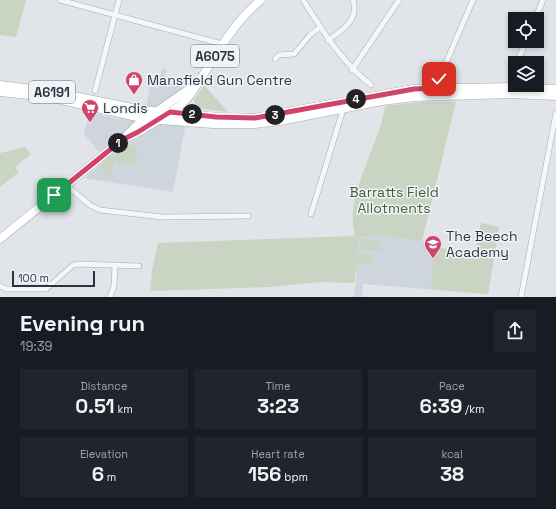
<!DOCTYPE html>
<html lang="en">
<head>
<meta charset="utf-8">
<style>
  :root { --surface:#171b24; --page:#20242c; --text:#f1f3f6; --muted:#9ea1a6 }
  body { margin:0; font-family:"Space Grotesk",sans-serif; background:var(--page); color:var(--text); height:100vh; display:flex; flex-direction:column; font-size:15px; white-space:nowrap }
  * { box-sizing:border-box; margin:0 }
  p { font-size:13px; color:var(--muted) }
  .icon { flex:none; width:22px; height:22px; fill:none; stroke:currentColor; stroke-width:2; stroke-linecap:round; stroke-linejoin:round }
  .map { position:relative; height:297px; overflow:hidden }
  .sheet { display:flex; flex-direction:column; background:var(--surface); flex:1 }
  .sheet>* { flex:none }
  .buttons { position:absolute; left:508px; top:12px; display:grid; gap:8px }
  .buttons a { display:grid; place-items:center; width:36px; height:36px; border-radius:0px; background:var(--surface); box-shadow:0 2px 6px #0003; font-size:20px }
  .scale { position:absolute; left:12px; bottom:10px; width:83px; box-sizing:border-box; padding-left:4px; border:2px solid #293542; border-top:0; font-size:11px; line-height:14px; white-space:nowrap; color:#293542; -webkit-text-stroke:3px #f1f4f7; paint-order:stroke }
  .pin { position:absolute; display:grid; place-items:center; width:34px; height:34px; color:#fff; margin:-17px; border-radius:8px; box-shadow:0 2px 6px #0006 }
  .km { position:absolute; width:20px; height:20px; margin:-10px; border-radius:50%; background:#222; color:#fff; font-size:11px; line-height:20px; text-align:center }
  .round { display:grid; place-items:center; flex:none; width:42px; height:42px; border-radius:0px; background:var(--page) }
  .head { display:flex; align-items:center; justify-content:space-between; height:68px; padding:0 20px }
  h1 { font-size:22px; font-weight:700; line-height:30px }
  .metrics { display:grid; grid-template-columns:repeat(3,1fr); gap:6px; height:68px; padding:4px 20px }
  .metrics div { display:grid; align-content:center; border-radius:0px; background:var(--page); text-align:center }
  .metrics b { font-size:20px; font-weight:700 }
  .metrics small { font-size:11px; font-weight:400 }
  .metrics p { font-size:11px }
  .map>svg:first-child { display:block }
  .built { fill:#cfd5dc }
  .green { fill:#c9d4c2 }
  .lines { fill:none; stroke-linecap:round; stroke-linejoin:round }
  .street-casing { stroke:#a6adb4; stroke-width:6 }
  .primary-casing { stroke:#a0abb6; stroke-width:9 }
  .street { stroke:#f4f6f8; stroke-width:5 }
  .primary { stroke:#fff; stroke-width:8 }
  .route-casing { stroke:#fff; stroke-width:8 }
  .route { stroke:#d0446a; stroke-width:5 }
  .labels { text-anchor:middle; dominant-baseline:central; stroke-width:3; stroke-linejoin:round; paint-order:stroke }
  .shield { fill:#f1f4f7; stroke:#656e78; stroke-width:1 }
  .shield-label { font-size:13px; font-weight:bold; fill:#293542 }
  .poi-label { font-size:14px; fill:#293542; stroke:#f1f4f7; text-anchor:start }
  .park-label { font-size:14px; fill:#425e36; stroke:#f1f4f7 }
</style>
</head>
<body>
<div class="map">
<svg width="556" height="297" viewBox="0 0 556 297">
  <rect width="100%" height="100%" fill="#e1e5ea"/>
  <g class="built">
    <path d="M162 68 167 70 164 81 182 87 185 128 173 192 84 178 106 160 84 134 89 112 118 119 147 103 150 86 158 88Z"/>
    <path d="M481 223 499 227 488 294 363 284 362 297H354L358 262 373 255 357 253 359 237 381 235 422 241 435 247 475 254Z"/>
  </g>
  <g class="green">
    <path d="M0 0H26L16 37 0 35Z"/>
    <path d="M204 85 228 112 197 108 194 100Z"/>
    <path d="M422 102H456L422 241 381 235 359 237 357 253 373 255 371 264 358 263 354 283 321 282 270 287 150 291 152 271 158 243 354 236 355 234C343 197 380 145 385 106Z"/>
    <path d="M131 144 138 151 135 165 114 161 111 176H108L99 167 110 157 111 158Z"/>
    <path d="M25 147 31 154 15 167 19 172 0 187V153Z"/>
    <path d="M481 223 499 227 488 294 431 289 435 247 475 254Z"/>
    <path d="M361 238 381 241 380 251 359 248Z"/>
  </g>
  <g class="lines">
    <defs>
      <g id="street">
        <path d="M60 0 222 44"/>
        <path d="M303 0C324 33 340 60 371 85"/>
        <path d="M535 19 543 0"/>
        <path d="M328 40C343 30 359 20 353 0"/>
        <path d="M275 59 279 55 294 54 310 35 319 28"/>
        <path d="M517 63 526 41"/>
        <path d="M352 70 399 0"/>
        <path d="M511 89 512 76 515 69"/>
        <path d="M439 90V79L473 0"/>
        <path d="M95 91 119 0"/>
        <path d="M66 185 90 205 100 210 162 217 248 216"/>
        <path d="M311 214 342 113 341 106"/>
        <path d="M0 286 6 289H46L73 265 78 264 139 266"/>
        <path d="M110 297 114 286 115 265"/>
        <path d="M521 297 556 113"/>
      </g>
      <g id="primary">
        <path d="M0 85 49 91 142 110 216 117 255 118 414 89 511 87 556 89"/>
        <path d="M0 92 48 97 146 119 213 124H255L280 121 382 101 415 97 511 94 556 96"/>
        <path d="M169 113C176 108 185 103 190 95 213 62 229 26 261 0"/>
        <path d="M126 138 159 120"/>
        <path d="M0 239 122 140 137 125 195 85"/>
      </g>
    </defs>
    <use href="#street" class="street-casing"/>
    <use href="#primary" class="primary-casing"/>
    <use href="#street" class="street"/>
    <use href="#primary" class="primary"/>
  </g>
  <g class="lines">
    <defs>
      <path id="route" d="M54 195 122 140 138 132 170 112 216 117 255 118 414 89 439 88V79"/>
    </defs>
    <use href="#route" class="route-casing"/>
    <use href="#route" class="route"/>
  </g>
  <defs>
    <symbol id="shop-pin" viewBox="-11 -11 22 30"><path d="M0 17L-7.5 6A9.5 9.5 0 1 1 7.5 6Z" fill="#d0446a" stroke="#f1f4f7"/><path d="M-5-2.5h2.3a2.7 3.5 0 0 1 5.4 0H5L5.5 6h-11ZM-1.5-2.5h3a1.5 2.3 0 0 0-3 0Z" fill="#fff"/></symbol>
    <symbol id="supermarket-pin" viewBox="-11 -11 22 30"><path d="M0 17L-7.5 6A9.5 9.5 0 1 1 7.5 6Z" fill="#d0446a" stroke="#f1f4f7"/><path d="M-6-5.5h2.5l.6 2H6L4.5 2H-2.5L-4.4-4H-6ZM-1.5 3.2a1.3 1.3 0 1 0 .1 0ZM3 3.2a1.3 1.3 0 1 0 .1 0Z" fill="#fff"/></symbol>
    <symbol id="school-pin" viewBox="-11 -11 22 30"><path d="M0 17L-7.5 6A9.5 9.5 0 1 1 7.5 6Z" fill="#d0446a" stroke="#f1f4f7"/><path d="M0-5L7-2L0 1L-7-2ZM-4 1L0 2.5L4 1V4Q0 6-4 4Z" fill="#fff"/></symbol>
  </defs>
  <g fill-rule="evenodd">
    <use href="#shop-pin" x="124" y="70" width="20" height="27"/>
    <use href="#supermarket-pin" x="80" y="98" width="20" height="27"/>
    <use href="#school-pin" x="423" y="234" width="20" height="27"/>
  </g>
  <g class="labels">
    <g class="shield">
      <rect x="191" y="45" width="48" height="22" rx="3"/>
      <rect x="29" y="81" width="46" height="22" rx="3"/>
    </g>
    <g class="shield-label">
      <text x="215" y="56">A6075</text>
      <text x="52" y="92">A6191</text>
    </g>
    <g class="poi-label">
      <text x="147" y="80">Mansfield Gun Centre</text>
      <text x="103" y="108">Londis</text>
      <text x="446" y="236">The Beech<tspan x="446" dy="16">Academy</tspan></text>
    </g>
    <g class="park-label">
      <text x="394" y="192">Barratts Field<tspan x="394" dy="16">Allotments</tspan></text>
    </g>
  </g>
</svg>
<div class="buttons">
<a><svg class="icon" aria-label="locate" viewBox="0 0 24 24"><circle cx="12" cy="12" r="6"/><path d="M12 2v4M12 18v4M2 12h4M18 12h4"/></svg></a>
<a><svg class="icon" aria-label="layers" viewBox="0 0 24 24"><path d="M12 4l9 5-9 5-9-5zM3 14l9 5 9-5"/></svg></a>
</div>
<div class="scale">100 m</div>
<div class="pin" style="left:54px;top:195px;background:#1e9e55"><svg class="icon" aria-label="arrive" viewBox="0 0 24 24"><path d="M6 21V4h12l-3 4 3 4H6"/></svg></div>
<div class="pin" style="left:439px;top:79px;background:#d93025"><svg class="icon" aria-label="check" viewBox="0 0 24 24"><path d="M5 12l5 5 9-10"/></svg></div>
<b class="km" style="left:118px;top:143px">1</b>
<b class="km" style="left:192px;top:114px">2</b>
<b class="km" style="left:275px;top:115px">3</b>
<b class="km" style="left:356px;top:99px">4</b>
</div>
<section class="sheet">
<div class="head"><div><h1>Evening run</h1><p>19:39</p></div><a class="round"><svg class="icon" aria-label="share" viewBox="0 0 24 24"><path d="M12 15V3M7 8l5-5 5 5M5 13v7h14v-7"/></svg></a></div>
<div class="metrics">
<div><p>Distance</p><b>0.51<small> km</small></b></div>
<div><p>Time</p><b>3:23</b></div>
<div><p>Pace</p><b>6:39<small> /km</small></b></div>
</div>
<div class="metrics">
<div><p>Elevation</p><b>6<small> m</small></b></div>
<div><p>Heart rate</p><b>156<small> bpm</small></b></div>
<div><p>kcal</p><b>38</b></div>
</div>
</section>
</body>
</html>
